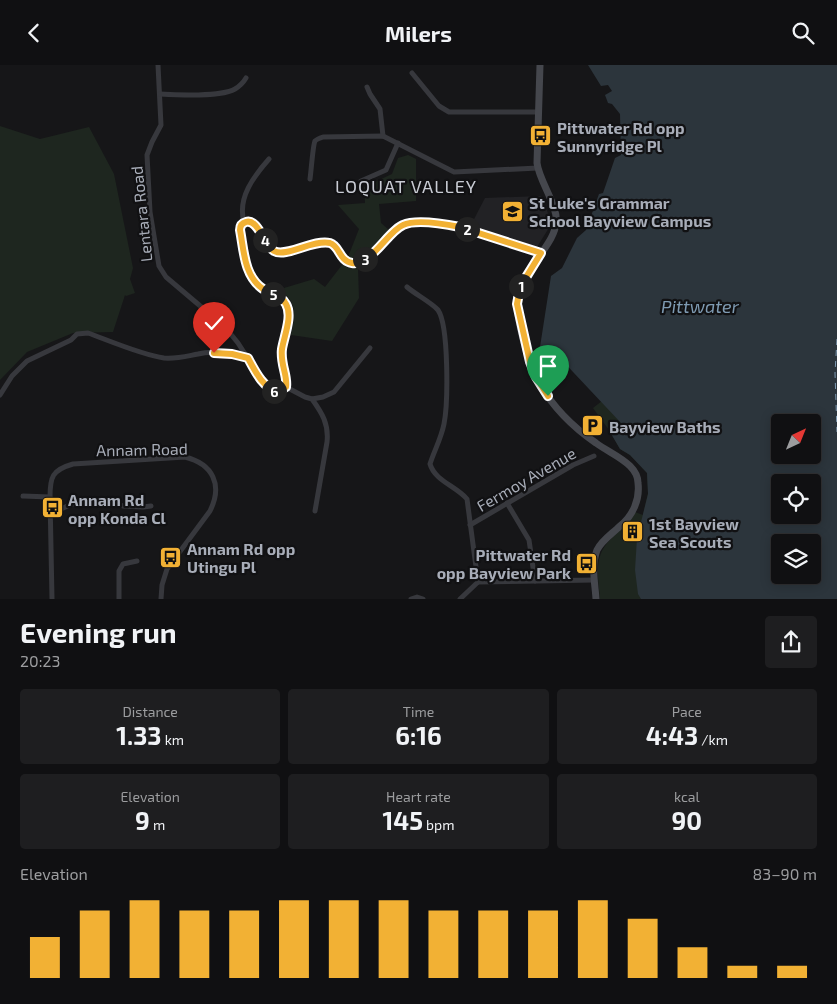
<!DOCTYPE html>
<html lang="en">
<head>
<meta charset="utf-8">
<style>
  :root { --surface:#101012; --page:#1e1e20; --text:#f1f3f6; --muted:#9c9d9f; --line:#303032; --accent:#f2b134 }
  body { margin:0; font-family:"Exo 2",sans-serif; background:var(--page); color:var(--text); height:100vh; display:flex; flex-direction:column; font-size:19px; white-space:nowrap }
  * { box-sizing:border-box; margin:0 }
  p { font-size:16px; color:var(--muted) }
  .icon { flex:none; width:28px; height:28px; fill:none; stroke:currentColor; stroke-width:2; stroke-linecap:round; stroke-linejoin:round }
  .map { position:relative; height:534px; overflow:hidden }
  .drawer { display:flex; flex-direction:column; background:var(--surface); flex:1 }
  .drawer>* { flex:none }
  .needle { width:32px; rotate:43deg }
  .fabs { position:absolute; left:771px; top:349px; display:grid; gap:10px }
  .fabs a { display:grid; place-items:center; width:50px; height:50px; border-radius:5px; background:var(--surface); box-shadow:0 2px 12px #0003,0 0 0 1px var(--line); font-size:25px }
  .pin { position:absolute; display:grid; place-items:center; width:42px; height:42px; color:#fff; margin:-51px -21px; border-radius:50% 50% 50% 0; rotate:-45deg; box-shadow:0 0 5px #0007 }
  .pin .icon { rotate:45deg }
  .km { position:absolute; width:25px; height:25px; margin:-12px; border-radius:50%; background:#222; color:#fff; font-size:14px; line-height:25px; text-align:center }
  .round { display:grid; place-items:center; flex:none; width:52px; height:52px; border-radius:5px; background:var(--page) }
  .headline { display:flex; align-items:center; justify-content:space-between; height:85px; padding:0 20px }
  h1 { font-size:28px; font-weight:700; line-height:38px }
  .stats { display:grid; grid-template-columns:repeat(3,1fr); gap:8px; height:85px; padding:5px 20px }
  .stats div { display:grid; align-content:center; border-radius:5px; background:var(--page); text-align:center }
  .stats b { font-size:25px; font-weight:700 }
  .stats small { font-size:14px; font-weight:400 }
  .stats p { font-size:14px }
  .chart { height:140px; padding:10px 20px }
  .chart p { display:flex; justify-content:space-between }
  .chart svg { width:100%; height:90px; margin-top:5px; stroke:var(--accent); stroke-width:6 }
  header { display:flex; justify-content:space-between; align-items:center; height:65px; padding:0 20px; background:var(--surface); font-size:22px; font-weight:700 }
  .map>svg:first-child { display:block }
  .built { fill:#222225 }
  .green { fill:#1e261f }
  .water { fill:#2c353c; fill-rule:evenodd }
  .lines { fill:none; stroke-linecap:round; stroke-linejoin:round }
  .ferry { stroke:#7f9bb3; stroke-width:1; stroke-dasharray:6 5; stroke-linecap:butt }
  .minor { stroke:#37383d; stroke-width:5 }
  .secondary { stroke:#45474d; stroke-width:7 }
  .route-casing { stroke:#fff; stroke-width:10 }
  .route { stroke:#f2b134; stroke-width:6 }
  .labels { text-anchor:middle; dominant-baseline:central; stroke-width:4.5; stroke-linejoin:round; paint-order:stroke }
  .poi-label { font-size:16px; font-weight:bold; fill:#a8adb8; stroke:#111113; text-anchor:start }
  .street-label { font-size:16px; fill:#a8adb8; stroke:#111113 }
  .neighbourhood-label { font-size:18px; letter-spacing:1px; fill:#c9ccd4; stroke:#111113 }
  .water-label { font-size:18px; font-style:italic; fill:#7f9bb3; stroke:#111113 }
</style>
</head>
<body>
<header><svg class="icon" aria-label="back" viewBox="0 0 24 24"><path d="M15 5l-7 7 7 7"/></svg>Milers<svg class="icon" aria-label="search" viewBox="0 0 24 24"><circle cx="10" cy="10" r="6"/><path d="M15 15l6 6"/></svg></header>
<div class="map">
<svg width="837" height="534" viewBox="0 0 837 534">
  <rect width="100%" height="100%" fill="#161618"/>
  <path class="built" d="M541 131 552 158 537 182 471 160 485 133Z"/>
  <g class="green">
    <path d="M0 61 40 74 89 62 114 109 133 203 130 214 135 228 126 231 125 230 113 267 73 268 27 287 0 315Z"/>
    <path d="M408 90 416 94V136L379 139 381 158 389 165C381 174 361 199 348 192L359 164 338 140 365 138 364 122 392 109 398 93Z"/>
    <path d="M342 200 349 203H358L359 233 332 276 291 270C295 253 298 238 282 227L284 223 314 214 325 222Z"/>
    <path d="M602 336 615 351 620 349 716 534H600C598 511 593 491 611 474 621 464 628 459 635 447L643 450 648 428 647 408 630 390 620 384 609 365 593 343Z"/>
  </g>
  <path class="water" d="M588 0H837V534H641L638 529 635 505 637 473 648 429 647 408 630 390 620 384 610 367 621 358 558 291 549 296 540 282 551 211 562 203 577 173 586 165 599 129 603 128 615 93 621 90 620 49 612 39 608 38 605 30 612 26 608 20 601 21ZM780 358H812V390H780ZM780 418H812V450H780ZM780 478H812V510H780Z"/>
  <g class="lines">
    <path class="ferry" d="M837 274 835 308 837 367"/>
    <g class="minor">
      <path d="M158 0 161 60 152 77 147 90 150 147 159 201 166 212 225 262 238 278 263 317 276 327H281L286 322"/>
      <path d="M412 8 439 41 449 47H538"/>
      <path d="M367 22 370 29 380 44 383 71"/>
      <path d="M160 29C176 30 221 32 235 24 240 21 243 18 246 13"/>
      <path d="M310 114C311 108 313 79 315 76 317 74 320 73 323 72L383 71 454 107 538 103"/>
      <path d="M361 116 386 105 398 78"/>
      <path d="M244 157C237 133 254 111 269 94"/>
      <path d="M407 222C415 229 432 238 438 245 449 261 448 339 444 359 441 374 434 386 430 399 435 416 456 421 467 434L478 517"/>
      <path d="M286 322 287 316 281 296 288 251C287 227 268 232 255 217 243 203 243 182 240 165 240 161 241 158 246 157 258 153 264 180 273 186 284 192 305 179 317 178 344 177 333 194 350 198 371 203 388 165 404 159 431 150 514 176 541 187"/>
      <path d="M286 322 305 332 312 334C322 348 329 359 327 377L315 446"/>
      <path d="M0 330 12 311 27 296 71 275 77 269 88 268C110 276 142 290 164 293 177 294 187 291 198 289 214 285 232 289 248 293"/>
      <path d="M312 334 323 332 334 327 370 283"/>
      <path d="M23 431 50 432"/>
      <path d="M507 438 529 475 535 516"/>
      <path d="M50 449 72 439 111 436 123 441 143 442 151 441"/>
      <path d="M470 460 573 400 594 391"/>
      <path d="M478 517 594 515"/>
      <path d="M52 534 50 432C50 412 52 405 73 399L185 392C213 399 223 420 210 446L167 504 162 520 161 534"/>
      <path d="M119 534V506L123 499 137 496"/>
      <path d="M411 534 417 532 423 534"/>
      <path d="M460 534 478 517"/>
    </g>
    <path class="secondary" d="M540 0 537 98C539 116 559 142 556 158 555 172 542 186 535 198 529 207 521 217 518 227 513 247 529 301 539 318 553 342 574 363 596 378 607 386 621 392 630 401 635 406 638 411 638 418 640 434 633 451 620 461 612 469 602 475 597 485 591 501 595 518 596 534"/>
  </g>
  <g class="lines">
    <defs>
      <path id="route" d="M214 288 232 289 248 293C255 306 263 323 278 327L286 322C288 311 280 299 282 284 284 271 293 251 286 239 281 230 271 230 263 224 244 211 244 186 240 165 240 161 242 158 246 157 258 153 264 180 274 186 286 193 313 174 330 178 340 181 339 196 352 198 371 201 388 166 403 160 416 154 445 159 460 162L541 188 520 222 517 239 530 297 536 312 548 331"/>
    </defs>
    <use href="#route" class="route-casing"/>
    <use href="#route" class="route"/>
  </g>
  <defs>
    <symbol id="bus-square" viewBox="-11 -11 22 22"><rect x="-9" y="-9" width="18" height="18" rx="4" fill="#f2b134" stroke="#111113"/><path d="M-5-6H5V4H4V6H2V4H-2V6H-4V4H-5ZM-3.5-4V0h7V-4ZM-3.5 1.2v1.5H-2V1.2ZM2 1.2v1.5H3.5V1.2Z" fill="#111"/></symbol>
    <symbol id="school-square" viewBox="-11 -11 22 22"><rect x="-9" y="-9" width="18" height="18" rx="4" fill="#f2b134" stroke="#111113"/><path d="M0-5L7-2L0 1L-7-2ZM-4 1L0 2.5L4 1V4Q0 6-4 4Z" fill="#111"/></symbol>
    <symbol id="parking-square" viewBox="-11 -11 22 22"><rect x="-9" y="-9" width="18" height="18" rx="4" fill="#f2b134" stroke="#111113"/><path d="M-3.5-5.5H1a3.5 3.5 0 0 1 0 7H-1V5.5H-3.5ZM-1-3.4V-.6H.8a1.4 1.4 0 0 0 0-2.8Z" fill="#111"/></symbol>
    <symbol id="building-square" viewBox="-11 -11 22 22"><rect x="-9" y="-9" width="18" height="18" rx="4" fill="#f2b134" stroke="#111113"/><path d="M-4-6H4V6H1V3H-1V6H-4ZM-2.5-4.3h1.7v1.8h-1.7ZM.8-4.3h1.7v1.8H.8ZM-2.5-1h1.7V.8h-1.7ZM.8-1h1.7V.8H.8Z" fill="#111"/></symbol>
  </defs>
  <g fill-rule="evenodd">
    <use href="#bus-square" x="528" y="58" width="25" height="25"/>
    <use href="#school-square" x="500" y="134" width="25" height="25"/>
    <use href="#parking-square" x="580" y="348" width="25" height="25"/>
    <use href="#bus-square" x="40" y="430" width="25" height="25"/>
    <use href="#building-square" x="620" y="454" width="25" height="25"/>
    <use href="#bus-square" x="158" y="480" width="25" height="25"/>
    <use href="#bus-square" x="574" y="486" width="25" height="25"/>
  </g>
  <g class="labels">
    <g class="poi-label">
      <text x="557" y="62">Pittwater Rd opp<tspan x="557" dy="18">Sunnyridge Pl</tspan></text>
      <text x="529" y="137">St Luke's Grammar<tspan x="529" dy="18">School Bayview Campus</tspan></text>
      <text x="609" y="361">Bayview Baths</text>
      <text x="68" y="434">Annam Rd<tspan x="68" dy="18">opp Konda Cl</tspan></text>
      <text x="649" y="458">1st Bayview<tspan x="649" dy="18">Sea Scouts</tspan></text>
      <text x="187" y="483">Annam Rd opp<tspan x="187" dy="18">Utingu Pl</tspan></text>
      <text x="571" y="489" text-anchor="end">Pittwater Rd<tspan x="571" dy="18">opp Bayview Park</tspan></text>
    </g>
    <g class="street-label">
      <text transform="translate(141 149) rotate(-96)">Lentara Road</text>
      <text transform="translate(142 384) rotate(-1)">Annam Road</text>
      <text transform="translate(526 414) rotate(-30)">Fermoy Avenue</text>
    </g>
    <g class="neighbourhood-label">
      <text x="406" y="121">LOQUAT VALLEY</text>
    </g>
    <g class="water-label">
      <text x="700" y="241">Pittwater</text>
    </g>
  </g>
</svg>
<div class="fabs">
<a><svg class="needle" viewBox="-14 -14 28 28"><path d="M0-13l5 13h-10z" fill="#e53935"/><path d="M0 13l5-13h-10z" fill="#9c9d9f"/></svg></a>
<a><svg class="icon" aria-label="locate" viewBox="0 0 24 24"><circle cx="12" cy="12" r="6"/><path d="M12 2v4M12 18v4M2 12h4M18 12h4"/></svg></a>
<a><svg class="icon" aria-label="layers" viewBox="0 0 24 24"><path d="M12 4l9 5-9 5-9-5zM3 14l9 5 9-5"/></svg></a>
</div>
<div class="pin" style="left:548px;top:331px;background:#1e9e55"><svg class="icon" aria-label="arrive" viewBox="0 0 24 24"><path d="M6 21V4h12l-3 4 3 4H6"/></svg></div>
<div class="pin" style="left:214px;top:288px;background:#d93025"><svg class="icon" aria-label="check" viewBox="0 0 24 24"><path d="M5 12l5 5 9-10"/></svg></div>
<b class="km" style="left:521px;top:221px">1</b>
<b class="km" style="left:467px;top:164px">2</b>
<b class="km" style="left:365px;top:194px">3</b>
<b class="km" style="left:265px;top:175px">4</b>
<b class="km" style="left:273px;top:229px">5</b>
<b class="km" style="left:274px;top:326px">6</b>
</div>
<section class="drawer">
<div class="headline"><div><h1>Evening run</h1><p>20:23</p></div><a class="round"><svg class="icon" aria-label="share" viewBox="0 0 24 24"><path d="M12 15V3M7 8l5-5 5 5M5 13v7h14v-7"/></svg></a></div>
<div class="stats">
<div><p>Distance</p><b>1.33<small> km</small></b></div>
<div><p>Time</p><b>6:16</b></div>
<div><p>Pace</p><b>4:43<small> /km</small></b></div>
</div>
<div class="stats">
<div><p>Elevation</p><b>9<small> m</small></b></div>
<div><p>Heart rate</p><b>145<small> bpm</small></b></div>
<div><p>kcal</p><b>90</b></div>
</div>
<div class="chart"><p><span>Elevation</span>83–90 m</p>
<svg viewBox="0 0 160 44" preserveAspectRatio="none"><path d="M5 44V24M15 44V11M25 44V6M35 44V11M45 44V11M55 44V6M65 44V6M75 44V6M85 44V11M95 44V11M105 44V11M115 44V6M125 44V15M135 44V29M145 44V38M155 44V38"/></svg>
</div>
</section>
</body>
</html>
